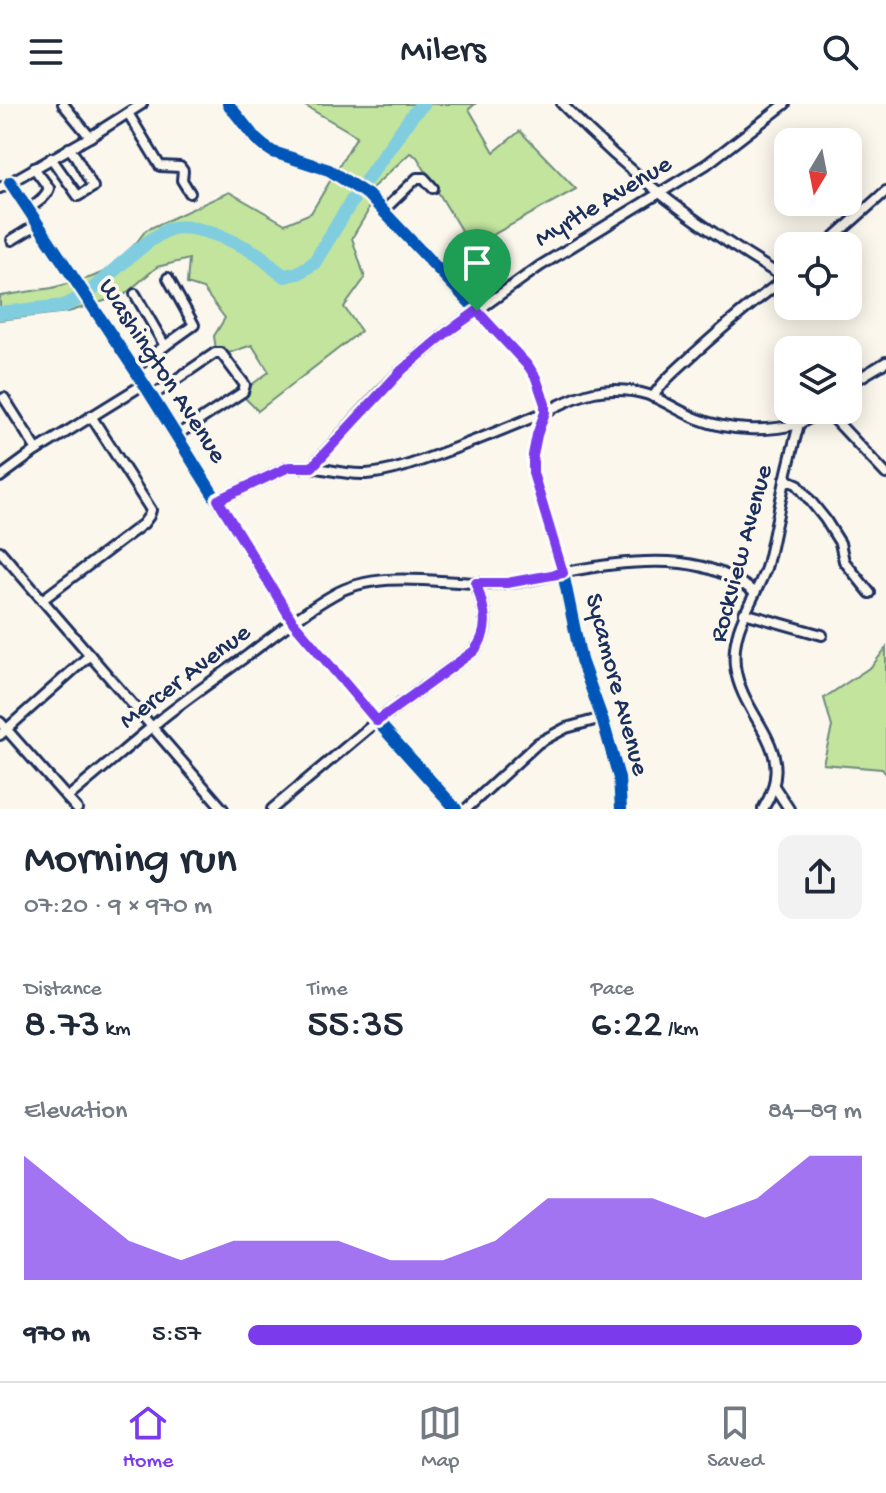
<!DOCTYPE html>
<html lang="en">
<head>
<meta charset="utf-8">
<style>
  :root { --surface:#fff; --page:#f2f2f3; --text:#1f2937; --muted:#747a83; --line:#e0e1e3; --accent:#7c3aed }
  body { margin:0; font-family:"Gochi Hand",sans-serif; background:var(--page); color:var(--text); height:100vh; display:flex; flex-direction:column; font-size:30px; white-space:nowrap }
  * { box-sizing:border-box; margin:0 }
  p { font-size:26px; color:var(--muted) }
  .icon { flex:none; width:44px; height:44px; fill:none; stroke:currentColor; stroke-width:2; stroke-linecap:round; stroke-linejoin:round }
  .map { position:relative; height:705px; overflow:hidden }
  .drawer { display:flex; flex-direction:column; background:var(--surface); flex:1 }
  .drawer>* { flex:none }
  .needle { width:52px; rotate:190deg }
  .tools { position:absolute; left:774px; top:24px; display:grid; gap:16px }
  .tools a { display:grid; place-items:center; width:88px; height:88px; border-radius:16px; background:var(--surface); box-shadow:0 4px 20px #0003; font-size:40px }
  .pin { position:absolute; display:grid; place-items:center; width:68px; height:68px; color:#fff; margin:-82px -34px; border-radius:50% 50% 50% 0; rotate:-45deg; box-shadow:0 0 8px #0007 }
  .pin .icon { rotate:45deg }
  .round { display:grid; place-items:center; flex:none; width:84px; height:84px; border-radius:16px; background:var(--page) }
  .headline { display:flex; align-items:center; justify-content:space-between; height:136px; padding:0 24px }
  h1 { font-size:44px; font-weight:600; line-height:60px }
  .figures { display:grid; grid-template-columns:repeat(3,1fr); gap:12px; height:136px; padding:8px 24px }
  .figures div { display:grid; align-content:center }
  .figures b { font-size:40px; font-weight:600 }
  .figures small { font-size:22px; font-weight:400 }
  .figures p { font-size:22px }
  .chart { height:224px; padding:16px 24px }
  .chart p { display:flex; justify-content:space-between }
  .chart svg { width:100%; height:144px; margin-top:8px; fill:var(--accent); opacity:.7 }
  ul { padding:0 24px; list-style:none; font-size:26px }
  li { display:grid; grid-template-columns:128px 96px 1fr; align-items:center; height:60px }
  li i { height:20px; border-radius:10px; background:var(--accent) }
  header { display:flex; justify-content:space-between; align-items:center; height:104px; padding:0 24px; background:var(--surface); font-size:36px; font-weight:600 }
  .tab-bar { display:flex; justify-content:space-around; align-items:center; height:112px; border-top:2px solid var(--line); background:var(--surface); font-size:22px; color:var(--muted) }
  .tab-bar a { display:grid; justify-items:center; gap:4px }
  .tab-bar .current { color:var(--accent) }
  .map>svg:first-child { display:block }
  .green { fill:#c2e49d; stroke:#6e8a7e; stroke-width:2 }
  .lines { fill:none; stroke-linecap:round; stroke-linejoin:round }
  .river { stroke:#81cde0; stroke-width:14 }
  .minor-casing { stroke:#1b2f5e; stroke-width:14 }
  .minor { stroke:#fbf7ec; stroke-width:8 }
  .cycleway-casing { stroke:#fbf7ec; stroke-width:17 }
  .cycleway { stroke:#0057b8; stroke-width:12 }
  .route-casing { stroke:#fff; stroke-width:16 }
  .route { stroke:#7c3aed; stroke-width:10 }
  .labels { text-anchor:middle; dominant-baseline:central; stroke-width:7; stroke-linejoin:round; paint-order:stroke }
  .street-label { font-size:26px; fill:#1b2f5e; stroke:#fbf7ec }
</style>
</head>
<body>
<header><svg class="icon" aria-label="menu" viewBox="0 0 24 24"><path d="M4 6h16M4 12h16M4 18h16"/></svg>Milers<svg class="icon" aria-label="search" viewBox="0 0 24 24"><circle cx="10" cy="10" r="6"/><path d="M15 15l6 6"/></svg></header>
<div class="map">
<svg width="886" height="705" viewBox="0 0 886 705">
  <rect width="100%" height="100%" fill="#fbf7ec"/>
  <filter id="ink" filterUnits="userSpaceOnUse"><feTurbulence type="fractalNoise" baseFrequency=".0125" numOctaves="2"/><feDisplacementMap in="SourceGraphic" scale="16" xChannelSelector="R" yChannelSelector="G"/><feConvolveMatrix kernelMatrix="1 2 1 2 8 2 1 2 1" color-interpolation-filters="sRGB"/></filter>
  <g filter="url(#ink)">
    <g class="green">
      <path d="M302 0H475L469 5 494 48 520 27 576 85 471 143 417 53 410 49 372 84 367 109 352 134 365 174 344 203 361 227 258 307 240 289 269 268 252 241 217 253 214 232 225 214 203 185 187 180 189 155 157 163 124 191 68 208 0 216V192L52 184 92 173 108 166 136 139 146 126 229 88 285 120 311 109 357 32Z"/>
      <path d="M886 544V670L882 665 823 660 832 623 824 594 872 562Z"/>
    </g>
    <g class="lines">
      <g class="river">
        <path d="M367 75 413 10 423 0"/>
        <path d="M93 185C109 171 154 128 173 124 196 119 236 138 256 149 267 156 273 166 285 172L298 169 314 159 353 95"/>
        <path d="M0 209 64 202 78 195"/>
      </g>
      <defs>
        <g id="minor">
          <path d="M63 0 90 33"/>
          <path d="M228 0 256 35 264 42 273 48 329 66 368 91 519 251 536 274 545 300V308L537 331 533 351V369L563 469 581 556 602 614 619 674 621 705"/>
          <path d="M562 0C631 72 700 124 785 174"/>
          <path d="M128 9 160 62 180 63 183 67 182 76 190 89"/>
          <path d="M51 54 78 92 93 83 76 53 69 44"/>
          <path d="M10 78 144 280 293 518 377 617 456 705"/>
          <path d="M0 84 90 33 142 0"/>
          <path d="M28 105C36 99 46 94 49 84L34 64"/>
          <path d="M383 107 417 74H424L433 84"/>
          <path d="M12 136 38 120"/>
          <path d="M824 142 886 87"/>
          <path d="M135 190 165 242"/>
          <path d="M134 264 194 221 168 174"/>
          <path d="M848 284 856 276 886 258"/>
          <path d="M152 292 215 249H221L245 281 243 288 177 331"/>
          <path d="M653 293C664 275 682 261 697 247 726 221 755 196 786 174"/>
          <path d="M4 294 37 346"/>
          <path d="M826 306 886 370"/>
          <path d="M312 363C330 366 349 371 366 370 393 368 418 358 442 349 475 337 507 324 538 311 557 303 574 292 594 288 612 284 638 286 654 293 669 300 683 309 698 315 729 327 767 328 799 320"/>
          <path d="M0 373 34 348 144 280"/>
          <path d="M785 375 797 380 825 415 840 439 844 457 870 489"/>
          <path d="M218 396 289 363H312L380 288 402 266 446 229 540 162 707 60 785 0"/>
          <path d="M0 447 223 705"/>
          <path d="M42 496 143 420 149 412 151 406 91 312"/>
          <path d="M744 509 822 531"/>
          <path d="M0 618 77 705"/>
          <path d="M0 631 90 551"/>
          <path d="M774 682 789 705"/>
          <path d="M67 694C100 667 132 639 165 612 192 591 221 571 248 551 276 530 303 508 333 491 382 462 453 483 507 479 525 478 543 473 561 469 600 461 641 455 681 459 709 462 732 471 754 488"/>
          <path d="M272 705 377 617 474 547C493 523 484 506 476 479"/>
          <path d="M466 705 538 639 566 624 602 614"/>
          <path d="M763 705C801 644 742 617 735 562 731 522 754 498 766 464 771 446 774 427 778 410 784 379 791 350 799 320L824 306"/>
        </g>
      </defs>
      <use href="#minor" class="minor-casing"/>
      <use href="#minor" class="minor"/>
      <defs>
        <g id="cycleway">
          <path d="M228 0 256 35 264 42 273 48 329 66 368 91 519 251 536 274 545 300V308L537 331 533 351V369L563 469 581 556 602 614 619 674 621 705"/>
          <path d="M10 78 144 280 293 518 377 617 456 705"/>
        </g>
      </defs>
      <use href="#cycleway" class="cycleway-casing"/>
      <use href="#cycleway" class="cycleway"/>
    </g>
  </g>
  <g class="lines" filter="url(#ink)">
    <defs>
      <path id="route" d="M477 207 529 263 536 274 545 300V308L537 331 533 351V369L563 469 507 479H476C484 504 492 525 474 547L377 617 293 518 218 396 289 363H312L402 266 446 229Z"/>
    </defs>
    <use href="#route" class="route-casing"/>
    <use href="#route" class="route"/>
  </g>
  <g class="labels">
    <g class="street-label">
      <text transform="translate(604 99) rotate(-31)">Myrtle Avenue</text>
      <text transform="translate(161 268) rotate(57)">Washington Avenue</text>
      <text transform="translate(743 450) rotate(-75)">Rockview Avenue</text>
      <text transform="translate(186 574) rotate(-37)">Mercer Avenue</text>
      <text transform="translate(615 581) rotate(75)">Sycamore Avenue</text>
    </g>
  </g>
</svg>
<div class="tools">
<a><svg class="needle" viewBox="-14 -14 28 28"><path d="M0-13l5 13h-10z" fill="#e53935"/><path d="M0 13l5-13h-10z" fill="#747a83"/></svg></a>
<a><svg class="icon" aria-label="locate" viewBox="0 0 24 24"><circle cx="12" cy="12" r="6"/><path d="M12 2v4M12 18v4M2 12h4M18 12h4"/></svg></a>
<a><svg class="icon" aria-label="layers" viewBox="0 0 24 24"><path d="M12 4l9 5-9 5-9-5zM3 14l9 5 9-5"/></svg></a>
</div>
<div class="pin" style="left:477px;top:207px;background:#1e9e55"><svg class="icon" aria-label="arrive" viewBox="0 0 24 24"><path d="M6 21V4h12l-3 4 3 4H6"/></svg></div>
</div>
<section class="drawer">
<div class="headline"><div><h1>Morning run</h1><p>07:20 · 9 × 970 m</p></div><a class="round"><svg class="icon" aria-label="share" viewBox="0 0 24 24"><path d="M12 15V3M7 8l5-5 5 5M5 13v7h14v-7"/></svg></a></div>
<div class="figures">
<div><p>Distance</p><b>8.73<small> km</small></b></div>
<div><p>Time</p><b>55:35</b></div>
<div><p>Pace</p><b>6:22<small> /km</small></b></div>
</div>
<div class="chart"><p><span>Elevation</span>84–89 m</p>
<svg viewBox="0 0 160 44" preserveAspectRatio="none"><path d="M0 44V6L10 19L20 32L30 38L40 32L50 32L60 32L70 38L80 38L90 32L100 19L110 19L120 19L130 25L140 19L150 6L160 6V44z"/></svg>
</div>
<ul>
<li><b>970 m</b>5:57<i style="width:100%"></i></li>
</ul>
</section>
<nav class="tab-bar">
<a class="current"><svg class="icon" aria-label="home" viewBox="0 0 24 24"><path d="M3 11l9-7 9 7M6 9v11h12V9"/></svg>Home</a>
<a><svg class="icon" aria-label="map" viewBox="0 0 24 24"><path d="M3 6l6-2 6 2 6-2v14l-6 2-6-2-6 2zM9 4v14M15 6v14"/></svg>Map</a>
<a><svg class="icon" aria-label="saved" viewBox="0 0 24 24"><path d="M7 4h10v16l-5-4-5 4z"/></svg>Saved</a>
</nav>
</body>
</html>
